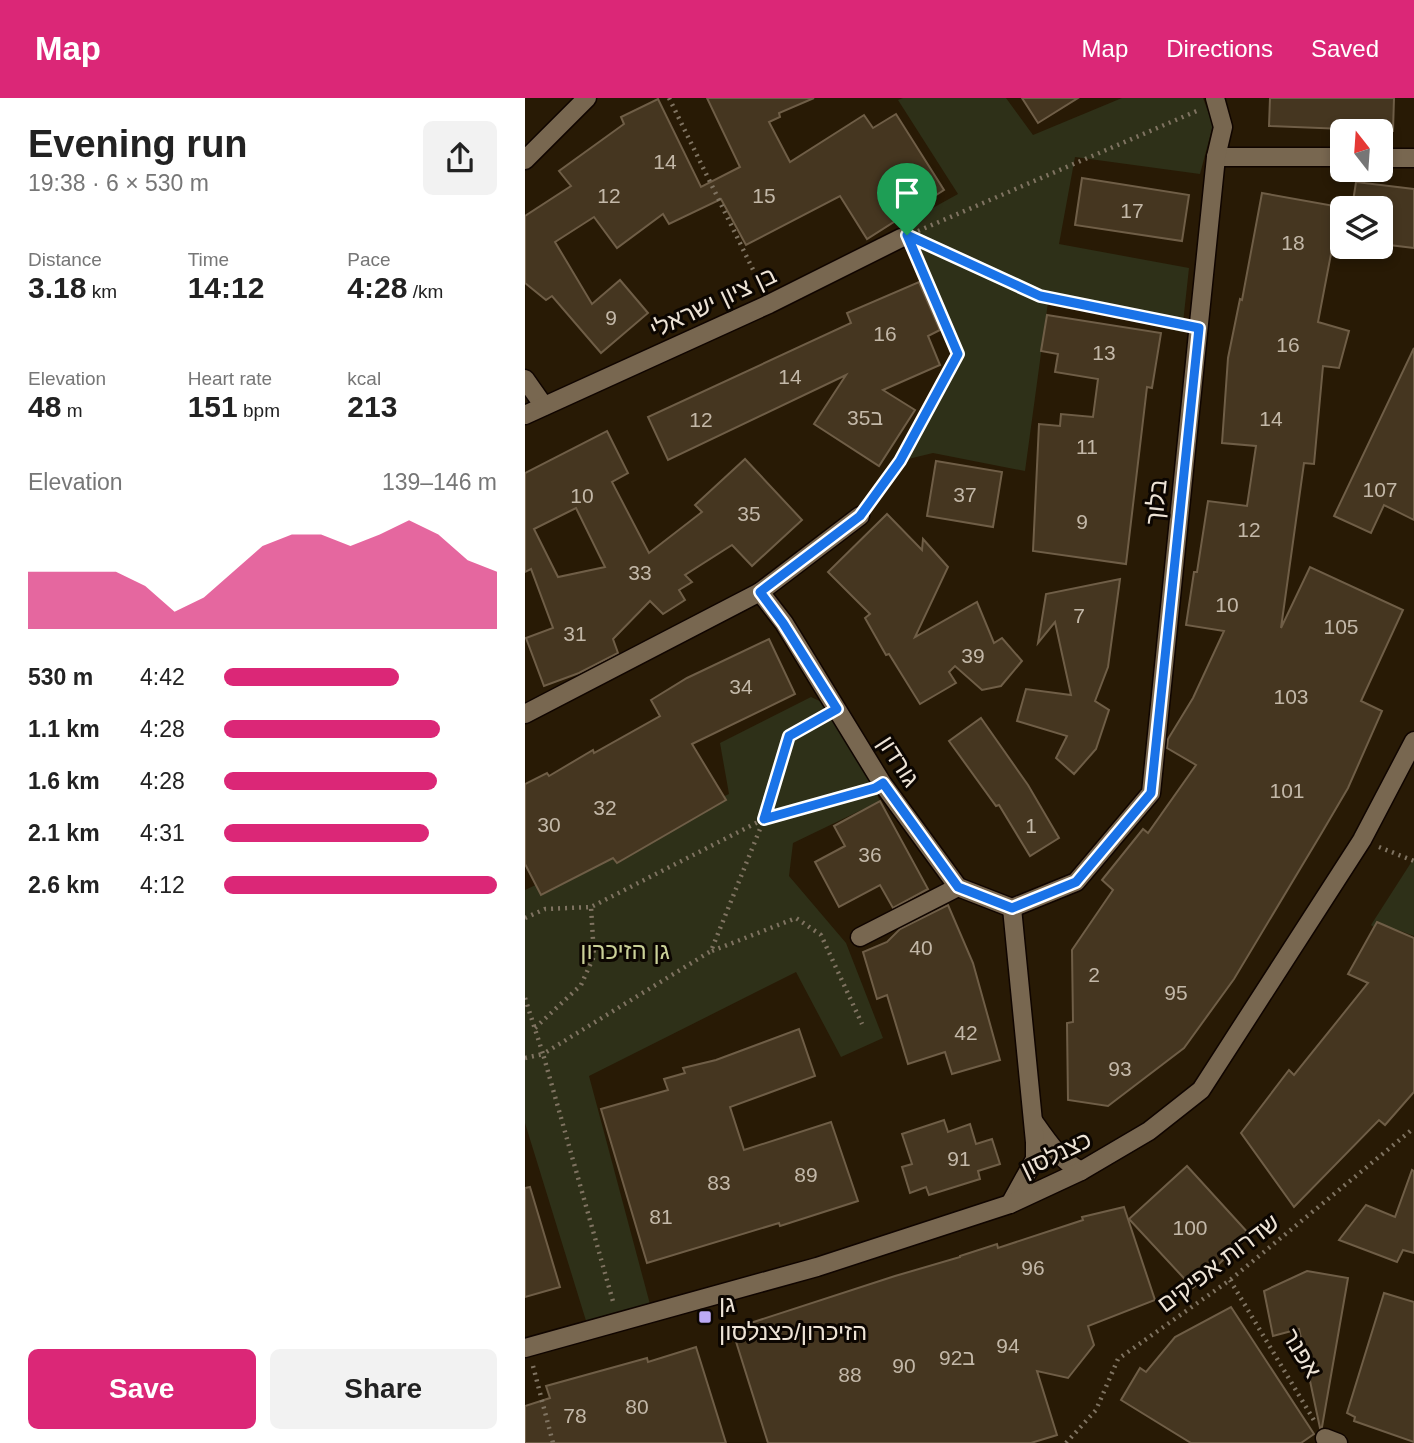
<!DOCTYPE html>
<html lang="en">
<head>
<meta charset="utf-8">
<style>
  :root { --surface:#fff; --page:#f2f2f2; --text:#222; --muted:#767676; --accent:#db2777 }
  body { margin:0; font-family:Arial,Heebo,sans-serif; background:var(--page); color:var(--text); height:100vh; display:flex; flex-direction:column; font-size:26px; white-space:nowrap }
  * { box-sizing:border-box; margin:0 }
  p { font-size:23px; color:var(--muted) }
  .icon { flex:none; width:38px; height:38px; fill:none; stroke:currentColor; stroke-width:2; stroke-linecap:round; stroke-linejoin:round }
  .map { position:relative; flex:1; overflow:hidden }
  .side { display:flex; flex-direction:column; background:var(--surface); width:525px }
  .side>* { flex:none }
  .needle { width:46px; rotate:343deg }
  .fabs { position:absolute; left:805px; top:21px; display:grid; gap:14px }
  .fabs a { display:grid; place-items:center; width:63px; height:63px; border-radius:10px; background:var(--surface); box-shadow:0 4px 10px #0003; font-size:35px }
  .pin { position:absolute; display:grid; place-items:center; width:60px; height:60px; color:#fff; margin:-72px -30px; border-radius:50% 50% 50% 0; rotate:-45deg; box-shadow:0 0 7px #0007 }
  .pin .icon { rotate:45deg }
  .round { display:grid; place-items:center; flex:none; width:74px; height:74px; border-radius:10px; background:var(--page) }
  .summary { display:flex; align-items:center; justify-content:space-between; height:119px; padding:0 28px }
  h1 { font-size:38px; font-weight:700; line-height:52px }
  .stats { display:grid; grid-template-columns:repeat(3,1fr); gap:10px; height:119px; padding:7px 28px }
  .stats div { display:grid; align-content:center }
  .stats b { font-size:30px; font-weight:700 }
  .stats small { font-size:19px; font-weight:400 }
  .stats p { font-size:19px }
  .chart { height:196px; padding:14px 28px }
  .chart p { display:flex; justify-content:space-between }
  .chart svg { width:100%; height:126px; margin-top:7px; fill:var(--accent); opacity:.7 }
  .primary-button { display:flex; gap:14px; margin-top:auto; padding:14px 28px }
  .primary-button a { flex:1; height:80px; border-radius:10px; background:var(--accent); color:#fff; font-size:28px; font-weight:700; line-height:80px; text-align:center }
  .primary-button a+a { background:var(--page); color:var(--text) }
  ul { padding:0 28px; list-style:none; font-size:23px }
  li { display:grid; grid-template-columns:112px 84px 1fr; align-items:center; height:52px }
  li i { height:18px; border-radius:9px; background:var(--accent) }
  header { display:flex; align-items:center; gap:42px; box-sizing:border-box; height:98px; padding:0 35px; background:var(--accent); color:#fff }
  header strong { font-size:33px }
  nav { display:flex; gap:38px; margin-inline-start:auto; font-size:24px }
  main { display:flex; flex:1; min-height:0 }
  .map>svg:first-child { display:block }
  .green { fill:#2e3018 }
  .building { fill:#453620; stroke:#6f5e47; stroke-width:2; fill-rule:evenodd }
  .lines { fill:none; stroke-linecap:round; stroke-linejoin:round }
  .minor-casing { stroke:#100500; stroke-width:21 }
  .path { stroke:#7f7361; stroke-width:4.5; stroke-dasharray:2 5; stroke-linecap:butt }
  .minor { stroke:#786750; stroke-width:18 }
  .route-casing { stroke:#fff; stroke-width:14 }
  .route { stroke:#1a73e8; stroke-width:9 }
  .poi-dot { fill:#bcaaf5; stroke:#0c0601; stroke-width:2.5 }
  .labels { text-anchor:middle; dominant-baseline:central; stroke-width:6; stroke-linejoin:round; paint-order:stroke }
  .number-label { font-size:21px; fill:#c3b8a8 }
  .street-label { font-size:24px; fill:#ede3d6; stroke:#0c0601 }
  .park-label { font-size:24px; fill:#cbd198; stroke:#0c0601 }
  .poi-label { font-size:24px; fill:#ede3d6; stroke:#0c0601; text-anchor:start }
</style>
</head>
<body>
<header>
<strong>Map</strong>
<nav><a>Map</a><a>Directions</a><a>Saved</a></nav>
</header>
<main>
<section class="side">
<div class="summary"><div><h1>Evening run</h1><p>19:38 · 6 × 530 m</p></div><a class="round"><svg class="icon" aria-label="share" viewBox="0 0 24 24"><path d="M12 15V3M7 8l5-5 5 5M5 13v7h14v-7"/></svg></a></div>
<div class="stats">
<div><p>Distance</p><b>3.18<small> km</small></b></div>
<div><p>Time</p><b>14:12</b></div>
<div><p>Pace</p><b>4:28<small> /km</small></b></div>
</div>
<div class="stats">
<div><p>Elevation</p><b>48<small> m</small></b></div>
<div><p>Heart rate</p><b>151<small> bpm</small></b></div>
<div><p>kcal</p><b>213</b></div>
</div>
<div class="chart"><p><span>Elevation</span>139–146 m</p>
<svg viewBox="0 0 160 44" preserveAspectRatio="none"><path d="M0 44V24L10 24L20 24L30 24L40 29L50 38L60 33L70 24L80 15L90 11L100 11L110 15L120 11L130 6L140 11L150 20L160 24V44z"/></svg>
</div>
<ul>
<li><b>530 m</b>4:42<i style="width:64%"></i></li>
<li><b>1.1 km</b>4:28<i style="width:79%"></i></li>
<li><b>1.6 km</b>4:28<i style="width:78%"></i></li>
<li><b>2.1 km</b>4:31<i style="width:75%"></i></li>
<li><b>2.6 km</b>4:12<i style="width:100%"></i></li>
</ul>
<div class="primary-button"><a>Save</a><a>Share</a></div>
</section>
<div class="map">
<svg width="889" height="1345" viewBox="0 0 889 1345">
  <rect width="100%" height="100%" fill="#281a05"/>
  <g class="green">
    <path d="M378 0H481L508 37 597 0H678L688 27 675 76 550 59 534 146 664 170 657 234 523 204 500 373 408 355 375 363 433 256 377 127 433 96 373 2Z"/>
    <path d="M286 599 312 611 355 703 268 745 264 778 321 845 358 940 316 959 271 874 64 978 126 1210 62 1226 0 1025V792L204 696 195 645Z"/>
    <path d="M889 760V838L873 832 862 839 846 827Z"/>
  </g>
  <g class="building">
    <path d="M182 0H289L254 15 255 19 244 24 265 64 339 17 348 30 371 16 419 92 342 141 315 98 221 147 196 101 144 126 138 116 92 150 69 119 30 144 67 206 95 182 123 215 76 255 27 198 21 202 0 185V118L46 88 34 73 99 26 96 19 133 1 176 89 215 69Z"/>
    <path d="M497 0H553L513 25Z"/>
    <path d="M745 0H869L868 33 744 28Z"/>
    <path d="M557 80 664 97 657 143 550 127Z"/>
    <path d="M831 84 889 91V150L856 146V110H827Z"/>
    <path d="M737 95 815 109 793 224 824 233 814 270 798 268 789 366 779 365 756 530 785 469 878 512 836 603 857 613 823 690 796 736 709 881 659 950 583 1008 543 1002 542 925 548 924 547 852 588 792 577 782 618 731 623 735 671 667 642 650 643 641 668 600 699 533 661 527 669 474H672L683 403 722 408 731 348 697 345 703 260 715 201 717 202Z"/>
    <path d="M394 184 415 232 403 238 415 267 358 292 390 312 354 368 289 326 321 277 143 362 123 319 326 225 322 215Z"/>
    <path d="M522 217 636 235 627 290 622 289 601 466 508 453 514 326 535 328 536 316 568 319 573 281 530 274 533 256 516 253Z"/>
    <path d="M889 250V422L859 407 846 435 809 418Z"/>
    <path d="M82 333 103 375 87 384 124 455 177 414 170 407 220 361 277 422 227 468 207 447 160 477 167 484 154 492 160 502 138 516 125 503 88 541 93 555 54 575 19 588 1 540 28 530 6 471 0 474V375ZM51 410 80 469 33 479 9 431Z"/>
    <path d="M411 363 477 374 468 429 402 418Z"/>
    <path d="M362 416 397 452 398 441 423 469 390 539 452 504 469 545 477 540 497 563 476 588 457 592 430 568 424 574 431 585 395 606 364 556 361 557 340 520 345 516 303 474Z"/>
    <path d="M595 481 583 569 570 603 584 612 571 651 549 676 531 660 542 638 492 623 501 591 546 597 530 524 513 545 521 496Z"/>
    <path d="M244 541 270 596 167 646 201 702 92 765 88 760 16 797 0 766V686L22 675 24 678 68 652 69 655 135 618 126 602 162 580Z"/>
    <path d="M456 620 503 687 534 740 505 758 474 707 471 708 424 643Z"/>
    <path d="M355 703 403 791 368 810 355 787 314 809 290 764 320 748 309 728Z"/>
    <path d="M423 807 448 865 475 962 427 976 420 954 383 966 362 897 352 901 338 854 362 844 375 831Z"/>
    <path d="M852 824 889 840V994L860 1027 854 1022 769 1109 716 1035 764 972 769 977 843 885 823 876Z"/>
    <path d="M274 931 290 978 205 1009 219 1052 306 1024 333 1103 255 1128 254 1125 122 1165 76 1011 143 992 139 981 160 975 158 970 191 962Z"/>
    <path d="M419 1022 423 1034 445 1026 451 1046 467 1041 475 1066 453 1073 455 1081 404 1097 401 1089 385 1095 377 1069 387 1066 377 1036Z"/>
    <path d="M662 1068 725 1137 668 1190 604 1121Z"/>
    <path d="M887 1072 889 1073V1155L878 1152 872 1164 814 1142 841 1107 870 1119Z"/>
    <path d="M5 1089 35 1189 0 1199V1090Z"/>
    <path d="M599 1109 630 1202 563 1228 569 1247 543 1280 512 1273 532 1337 506 1345H243L207 1231 370 1178 435 1159V1158L472 1146 473 1150 558 1122 557 1119Z"/>
    <path d="M782 1173 823 1180 797 1329 795 1330 774 1231 748 1238 739 1193Z"/>
    <path d="M859 1195 889 1204V1344L829 1323 830 1319 822 1315Z"/>
    <path d="M706 1209 789 1336 776 1345H666L596 1302 615 1270 621 1274 650 1239Z"/>
    <path d="M171 1249 201 1345H0V1308L25 1300 21 1288 122 1260 123 1264Z"/>
  </g>
  <g class="lines">
    <defs>
      <g id="minor">
        <path d="M691 59H817"/>
        <path d="M856 60H889"/>
        <path d="M0 62 62 0"/>
        <path d="M0 281 19 308"/>
        <path d="M0 317 244 206 376 140"/>
        <path d="M235 494 335 418"/>
        <path d="M0 616 235 494 259 525 357 685 433 789 487 810"/>
        <path d="M487 810 551 784 626 695 691 59 698 29 690 0"/>
        <path d="M335 839 433 789"/>
        <path d="M509 1024C523 1044 534 1061 556 1073"/>
        <path d="M485 1106 510 1061V1044L487 810"/>
        <path d="M0 1250 292 1169 485 1106 556 1073 624 1033 676 992 837 742 889 643"/>
        <path d="M800 1340 813 1345"/>
      </g>
    </defs>
    <use href="#minor" class="minor-casing"/>
    <g class="path">
      <path d="M144 0 236 188"/>
      <path d="M393 133 674 12"/>
      <path d="M396 143 515 198 656 226"/>
      <path d="M346 403 375 363 433 256 389 154"/>
      <path d="M854 749 889 763"/>
      <path d="M0 820 20 811 66 809 239 721 340 693"/>
      <path d="M187 853 271 820 296 837 337 926"/>
      <path d="M0 900 18 956 186 853 239 721 264 637 295 621"/>
      <path d="M10 930 56 887 69 858 66 809"/>
      <path d="M0 960 18 956 89 1207"/>
      <path d="M705 1182 790 1324"/>
      <path d="M8 1268 28 1345"/>
      <path d="M541 1345 571 1312 593 1261 705 1182 889 1030"/>
    </g>
    <use href="#minor" class="minor"/>
  </g>
  <g class="lines">
    <defs>
      <path id="route" d="M382 137 515 198 674 230 626 695 551 784 487 810 433 789 358 685 350 690 239 721 264 638 312 611 258 525 235 494 335 418 375 363 433 256Z"/>
    </defs>
    <use href="#route" class="route-casing"/>
    <use href="#route" class="route"/>
  </g>
  <rect class="poi-dot" x="173" y="1212" width="14" height="14" rx="3.5"/>
  <g class="labels">
    <g class="number-label">
      <text x="140" y="63">14</text>
      <text x="84" y="97">12</text>
      <text x="239" y="97">15</text>
      <text x="607" y="112">17</text>
      <text x="768" y="144">18</text>
      <text x="86" y="219">9</text>
      <text x="360" y="235">16</text>
      <text x="763" y="246">16</text>
      <text x="579" y="254">13</text>
      <text x="265" y="278">14</text>
      <text x="340" y="319">35ב</text>
      <text x="746" y="320">14</text>
      <text x="176" y="321">12</text>
      <text x="562" y="348">11</text>
      <text x="855" y="391">107</text>
      <text x="440" y="396">37</text>
      <text x="57" y="397">10</text>
      <text x="224" y="415">35</text>
      <text x="557" y="423">9</text>
      <text x="724" y="431">12</text>
      <text x="115" y="474">33</text>
      <text x="702" y="506">10</text>
      <text x="554" y="517">7</text>
      <text x="816" y="528">105</text>
      <text x="50" y="535">31</text>
      <text x="448" y="557">39</text>
      <text x="216" y="588">34</text>
      <text x="766" y="598">103</text>
      <text x="762" y="692">101</text>
      <text x="80" y="709">32</text>
      <text x="24" y="726">30</text>
      <text x="506" y="727">1</text>
      <text x="345" y="756">36</text>
      <text x="396" y="849">40</text>
      <text x="569" y="876">2</text>
      <text x="651" y="894">95</text>
      <text x="441" y="934">42</text>
      <text x="595" y="970">93</text>
      <text x="434" y="1060">91</text>
      <text x="281" y="1076">89</text>
      <text x="194" y="1084">83</text>
      <text x="136" y="1118">81</text>
      <text x="665" y="1129">100</text>
      <text x="508" y="1169">96</text>
      <text x="483" y="1247">94</text>
      <text x="432" y="1259">92ב</text>
      <text x="379" y="1267">90</text>
      <text x="325" y="1276">88</text>
      <text x="112" y="1308">80</text>
      <text x="50" y="1317">78</text>
    </g>
    <g class="street-label">
      <text transform="translate(188 204) rotate(-25)">בן ציון ישראלי</text>
      <text transform="translate(631 404) rotate(-84)">בלוך</text>
      <text transform="translate(374 663) rotate(57)">גורדון</text>
      <text transform="translate(531 1056) rotate(-26)">כצנלסון</text>
      <text transform="translate(693 1165) rotate(-37)">שדרות אפיקים</text>
      <text transform="translate(777 1255) rotate(59)">אפנר</text>
    </g>
    <g class="park-label">
      <text x="100" y="852">גן הזיכרון</text>
    </g>
    <g class="poi-label">
      <text x="194" y="1205">גן<tspan x="194" dy="28">הזיכרון/כצנלסון</tspan></text>
    </g>
  </g>
</svg>
<div class="fabs">
<a><svg class="needle" viewBox="-14 -14 28 28"><path d="M0-13l5 13h-10z" fill="#e53935"/><path d="M0 13l5-13h-10z" fill="#767676"/></svg></a>
<a><svg class="icon" aria-label="layers" viewBox="0 0 24 24"><path d="M12 4l9 5-9 5-9-5zM3 14l9 5 9-5"/></svg></a>
</div>
<div class="pin" style="left:382px;top:137px;background:#1e9e55"><svg class="icon" aria-label="arrive" viewBox="0 0 24 24"><path d="M6 21V4h12l-3 4 3 4H6"/></svg></div>
</div>
</main>
</body>
</html>
